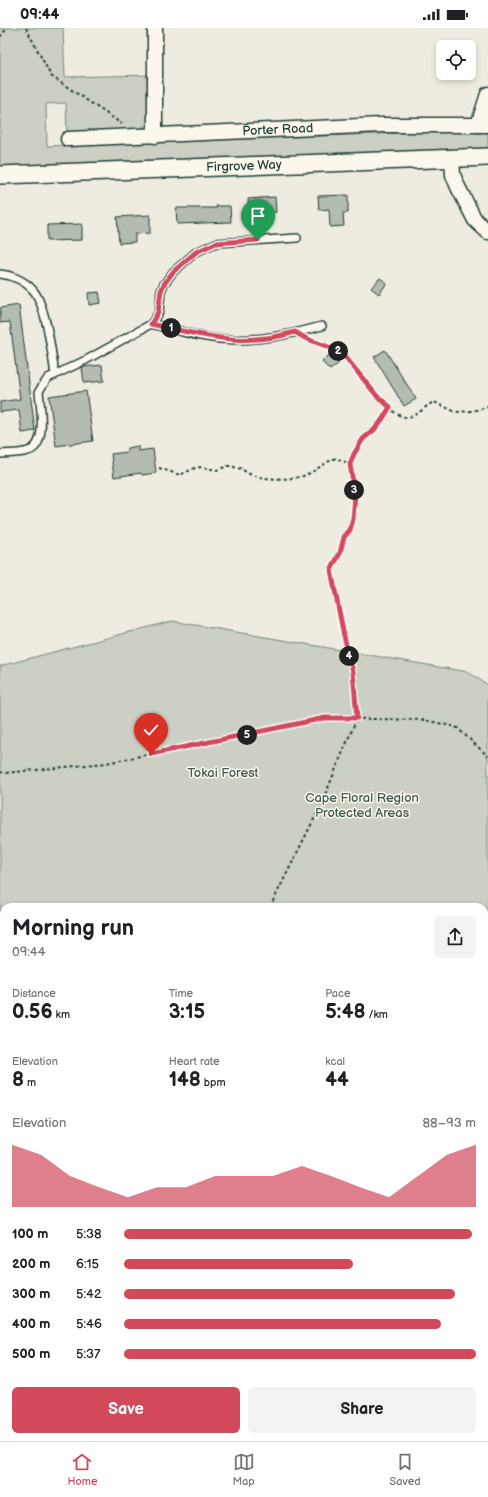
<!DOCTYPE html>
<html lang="en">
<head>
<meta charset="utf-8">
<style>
  :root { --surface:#fff; --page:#f2f2f2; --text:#202124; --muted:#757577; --line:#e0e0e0; --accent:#d1495b }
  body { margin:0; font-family:"Balsamiq Sans",sans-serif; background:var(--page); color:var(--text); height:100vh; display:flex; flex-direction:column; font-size:15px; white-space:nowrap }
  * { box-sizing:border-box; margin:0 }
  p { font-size:13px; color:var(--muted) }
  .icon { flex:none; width:22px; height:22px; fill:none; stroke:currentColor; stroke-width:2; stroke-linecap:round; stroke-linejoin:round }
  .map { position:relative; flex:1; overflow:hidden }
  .sheet { position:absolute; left:0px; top:875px; width:488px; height:538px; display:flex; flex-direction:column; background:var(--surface); border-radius:12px 12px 0 0; box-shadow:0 2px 6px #0003 }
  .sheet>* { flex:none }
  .controls { position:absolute; left:436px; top:12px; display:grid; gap:8px }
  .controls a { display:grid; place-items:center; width:40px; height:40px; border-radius:6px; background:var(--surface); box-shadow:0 2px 6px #0003; font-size:20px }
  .pin { position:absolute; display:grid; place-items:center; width:34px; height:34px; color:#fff; margin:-41px -17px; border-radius:50% 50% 50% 0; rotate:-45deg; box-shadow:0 0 4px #0007 }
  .pin .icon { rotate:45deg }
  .km { position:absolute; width:20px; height:20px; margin:-10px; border-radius:50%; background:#222; color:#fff; font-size:11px; line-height:20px; text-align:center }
  .round { display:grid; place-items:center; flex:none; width:42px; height:42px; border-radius:6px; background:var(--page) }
  .head { display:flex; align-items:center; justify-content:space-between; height:68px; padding:0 12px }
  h1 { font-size:22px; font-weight:800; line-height:30px }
  .stats { display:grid; grid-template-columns:repeat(3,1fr); gap:6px; height:68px; padding:4px 12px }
  .stats div { display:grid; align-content:center }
  .stats b { font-size:20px; font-weight:800 }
  .stats small { font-size:11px; font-weight:400 }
  .stats p { font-size:11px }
  .chart { height:112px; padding:8px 12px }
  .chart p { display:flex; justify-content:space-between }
  .chart svg { width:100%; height:72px; margin-top:4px; fill:var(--accent); opacity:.7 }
  .button { display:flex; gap:8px; margin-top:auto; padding:8px 12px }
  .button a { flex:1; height:46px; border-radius:6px; background:var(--accent); color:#fff; font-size:16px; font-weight:800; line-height:46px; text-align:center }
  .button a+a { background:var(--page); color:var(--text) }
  ul { padding:0 12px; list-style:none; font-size:13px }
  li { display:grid; grid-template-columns:64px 48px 1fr; align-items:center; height:30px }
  li i { height:10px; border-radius:5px; background:var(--accent) }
  .status { display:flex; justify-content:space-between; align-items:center; height:28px; padding:0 20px; background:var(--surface); direction:ltr }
  .status svg { height:11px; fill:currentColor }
  .menu { display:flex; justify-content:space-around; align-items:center; height:56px; border-top:1px solid var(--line); background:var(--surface); font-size:11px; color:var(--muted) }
  .menu a { display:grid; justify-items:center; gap:2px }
  .menu .active { color:var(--accent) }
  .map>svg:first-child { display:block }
  .green { fill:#cbcfc4; stroke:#75867c; fill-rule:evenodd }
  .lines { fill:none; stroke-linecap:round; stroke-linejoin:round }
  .stream { stroke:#6c7d74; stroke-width:3.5 }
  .building { fill:#b4bbb0; stroke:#1f3d34 }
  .service-casing { stroke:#1f3d34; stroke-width:10 }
  .minor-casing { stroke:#1f3d34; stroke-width:17 }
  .tertiary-casing { stroke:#1f3d34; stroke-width:20 }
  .path { stroke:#1f3d34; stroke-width:2; stroke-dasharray:3 3; stroke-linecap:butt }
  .service { stroke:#fbf7ec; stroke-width:7 }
  .minor { stroke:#fbf7ec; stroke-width:14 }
  .tertiary { stroke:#fbf7ec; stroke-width:17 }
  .route-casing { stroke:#fff; stroke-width:8 }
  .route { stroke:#d1495b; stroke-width:5 }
  .labels { text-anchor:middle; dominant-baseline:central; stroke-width:3; stroke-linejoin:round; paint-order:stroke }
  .street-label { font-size:13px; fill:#1f3d34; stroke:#fbf7ec }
  .park-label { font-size:13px; fill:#415a51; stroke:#fbf7ec }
</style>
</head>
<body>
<div class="status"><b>09:44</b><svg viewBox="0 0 49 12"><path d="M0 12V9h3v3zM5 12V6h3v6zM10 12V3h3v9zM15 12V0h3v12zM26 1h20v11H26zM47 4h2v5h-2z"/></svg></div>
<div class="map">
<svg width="488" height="1413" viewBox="0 0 488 1413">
  <rect width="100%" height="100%" fill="#eeece1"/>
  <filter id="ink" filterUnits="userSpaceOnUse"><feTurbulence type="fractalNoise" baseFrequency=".025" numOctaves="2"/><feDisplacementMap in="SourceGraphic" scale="8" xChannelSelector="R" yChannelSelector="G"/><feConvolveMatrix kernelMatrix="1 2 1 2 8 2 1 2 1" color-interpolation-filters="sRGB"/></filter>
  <g filter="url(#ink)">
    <g class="green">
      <path d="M0 0H63L65 49 149 47 150 90C147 97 144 100 137 102L67 105 66 75 46 76 47 118 488 102V120L0 140Z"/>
      <path d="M172 593 468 644 488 657V1413H0V638ZM4 879H484V1409H4Z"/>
    </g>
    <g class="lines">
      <g class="stream">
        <path d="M0 1355 4 1352"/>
        <path d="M132 1409 134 1413"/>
      </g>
    </g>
    <g class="building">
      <path d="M348 167V185H343L344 198 330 199 329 181 319 182 318 168Z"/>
      <path d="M275 169 276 184 269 185V201L250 202 248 171Z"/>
      <path d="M216 178H230L231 194 177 196 176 180H217Z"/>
      <path d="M150 187V205L135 206V214L119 215 117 189Z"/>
      <path d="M82 196V212L47 213V197Z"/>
      <path d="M380 250 387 255 379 266 371 260Z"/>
      <path d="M99 264 101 275 89 277 88 265Z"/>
      <path d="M19 277 35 403 22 405 19 382 0 384V374L20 371 10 294 0 295V280Z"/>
      <path d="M385 322 416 371 404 378 374 329Z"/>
      <path d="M331 325 339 335 330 342 322 334Z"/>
      <path d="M102 337 104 353 84 355 82 339Z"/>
      <path d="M86 363 93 413 56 418 49 368Z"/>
      <path d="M138 418V423L153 421 156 445 142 447 141 445 114 449 111 426 127 424V420Z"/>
    </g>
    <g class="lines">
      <defs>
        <g id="service">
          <path d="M0 246C12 247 25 253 33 262 46 277 52 326 55 347"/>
          <path d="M151 296C174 301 197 309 220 311 255 314 289 307 322 298"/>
          <path d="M0 426C9 425 19 426 28 423 48 418 40 378 39 363L48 350 86 332 151 296 159 284 161 263 164 256 173 244 196 224 216 215 297 210"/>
        </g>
        <g id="minor">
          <path d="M155 0V108"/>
          <path d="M478 97 488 66"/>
          <path id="s1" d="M68 111 382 97H488"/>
          <path d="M452 131 453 147 458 159 475 192 488 204"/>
        </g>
        <g id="tertiary">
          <path id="s2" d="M0 147 488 129"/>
        </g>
      </defs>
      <use href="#service" class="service-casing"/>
      <use href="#minor" class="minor-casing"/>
      <use href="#tertiary" class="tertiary-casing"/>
      <g class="path">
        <path d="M26 0 51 48 122 96"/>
        <path d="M0 9 7 0"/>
        <path d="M308 311C318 314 331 317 340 324 356 337 387 390 407 389 418 389 424 378 434 374L456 384 472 383 488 379"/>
        <path d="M159 440 180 447 195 440 202 439 217 442 228 438H233L237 441 241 440C252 453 291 453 306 447 317 442 325 434 336 430L350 436 354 426 363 411 382 392 390 379"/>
        <path d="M0 744 5 745 106 735 325 690 425 692 456 699 488 728"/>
        <path d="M270 879 320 779 357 690 353 644 344 608 331 543 339 525 344 509 350 502 353 491 355 468 350 436"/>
        <path d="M0 944 4 947"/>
        <path d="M484 1247 488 1249"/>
        <path d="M484 1332 488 1335"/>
        <path d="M0 1343 4 1342"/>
        <path d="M0 1401H4"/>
        <path d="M30 1409 38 1413"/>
        <path d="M48 1409 52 1413"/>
        <path d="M100 1413 109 1409"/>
      </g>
      <use href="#service" class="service"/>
      <use href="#minor" class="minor"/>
      <use href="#tertiary" class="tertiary"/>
    </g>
  </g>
  <g class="lines" filter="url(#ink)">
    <defs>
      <path id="route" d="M151 726 325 690H357L353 644 344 608 331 542 340 525 344 509 350 502 353 491 355 468 350 436 354 426 363 411 374 402 382 392 390 379 377 368 347 331 339 323 305 310 295 304C242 320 202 307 151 296L158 284 161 263 164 256 173 244 196 224 216 215 258 212"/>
    </defs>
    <use href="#route" class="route-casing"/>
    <use href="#route" class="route"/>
  </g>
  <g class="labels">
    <g class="street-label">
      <text stroke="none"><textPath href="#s1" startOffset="210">Porter Road</textPath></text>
      <text stroke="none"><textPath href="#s2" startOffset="244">Firgrove Way</textPath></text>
    </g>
    <g class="park-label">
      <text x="223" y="745">Tokai Forest</text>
      <text x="362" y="770">Cape Floral Region<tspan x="362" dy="15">Protected Areas</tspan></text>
    </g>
  </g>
</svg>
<div class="controls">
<a><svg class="icon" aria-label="locate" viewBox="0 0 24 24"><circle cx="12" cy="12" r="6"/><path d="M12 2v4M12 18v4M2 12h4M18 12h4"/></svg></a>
</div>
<div class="pin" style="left:258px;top:212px;background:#1e9e55"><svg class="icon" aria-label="arrive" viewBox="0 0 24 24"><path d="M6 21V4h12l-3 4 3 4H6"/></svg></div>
<div class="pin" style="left:151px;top:726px;background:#d93025"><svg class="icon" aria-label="check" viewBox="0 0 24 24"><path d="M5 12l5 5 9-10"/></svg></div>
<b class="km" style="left:171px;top:300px">1</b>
<b class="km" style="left:338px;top:323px">2</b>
<b class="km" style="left:354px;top:462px">3</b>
<b class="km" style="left:349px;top:628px">4</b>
<b class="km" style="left:247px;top:707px">5</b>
<section class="sheet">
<div class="head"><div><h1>Morning run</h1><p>09:44</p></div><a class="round"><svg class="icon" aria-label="share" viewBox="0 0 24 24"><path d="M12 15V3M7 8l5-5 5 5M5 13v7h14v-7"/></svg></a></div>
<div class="stats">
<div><p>Distance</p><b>0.56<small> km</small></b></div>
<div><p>Time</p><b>3:15</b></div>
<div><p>Pace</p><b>5:48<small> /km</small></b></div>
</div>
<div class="stats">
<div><p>Elevation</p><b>8<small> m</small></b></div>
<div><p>Heart rate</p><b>148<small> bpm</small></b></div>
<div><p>kcal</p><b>44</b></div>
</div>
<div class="chart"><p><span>Elevation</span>88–93 m</p>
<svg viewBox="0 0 160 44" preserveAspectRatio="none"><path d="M0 44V6L10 12L20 25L30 32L40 38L50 32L60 32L70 25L80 25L90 25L100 19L110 25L120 32L130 38L140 25L150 12L160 6V44z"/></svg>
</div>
<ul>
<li><b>100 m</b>5:38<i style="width:99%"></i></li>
<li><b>200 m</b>6:15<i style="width:65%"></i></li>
<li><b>300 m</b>5:42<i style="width:94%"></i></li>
<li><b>400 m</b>5:46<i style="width:90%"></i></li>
<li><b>500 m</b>5:37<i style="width:100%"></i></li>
</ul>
<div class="button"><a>Save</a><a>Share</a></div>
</section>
</div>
<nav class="menu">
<a class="active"><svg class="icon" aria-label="home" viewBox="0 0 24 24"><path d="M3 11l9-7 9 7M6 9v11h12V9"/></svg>Home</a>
<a><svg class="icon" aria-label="map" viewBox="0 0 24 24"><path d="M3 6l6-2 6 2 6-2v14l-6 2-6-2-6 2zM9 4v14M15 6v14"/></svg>Map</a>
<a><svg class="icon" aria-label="saved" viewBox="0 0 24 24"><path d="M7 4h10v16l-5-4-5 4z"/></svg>Saved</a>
</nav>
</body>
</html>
